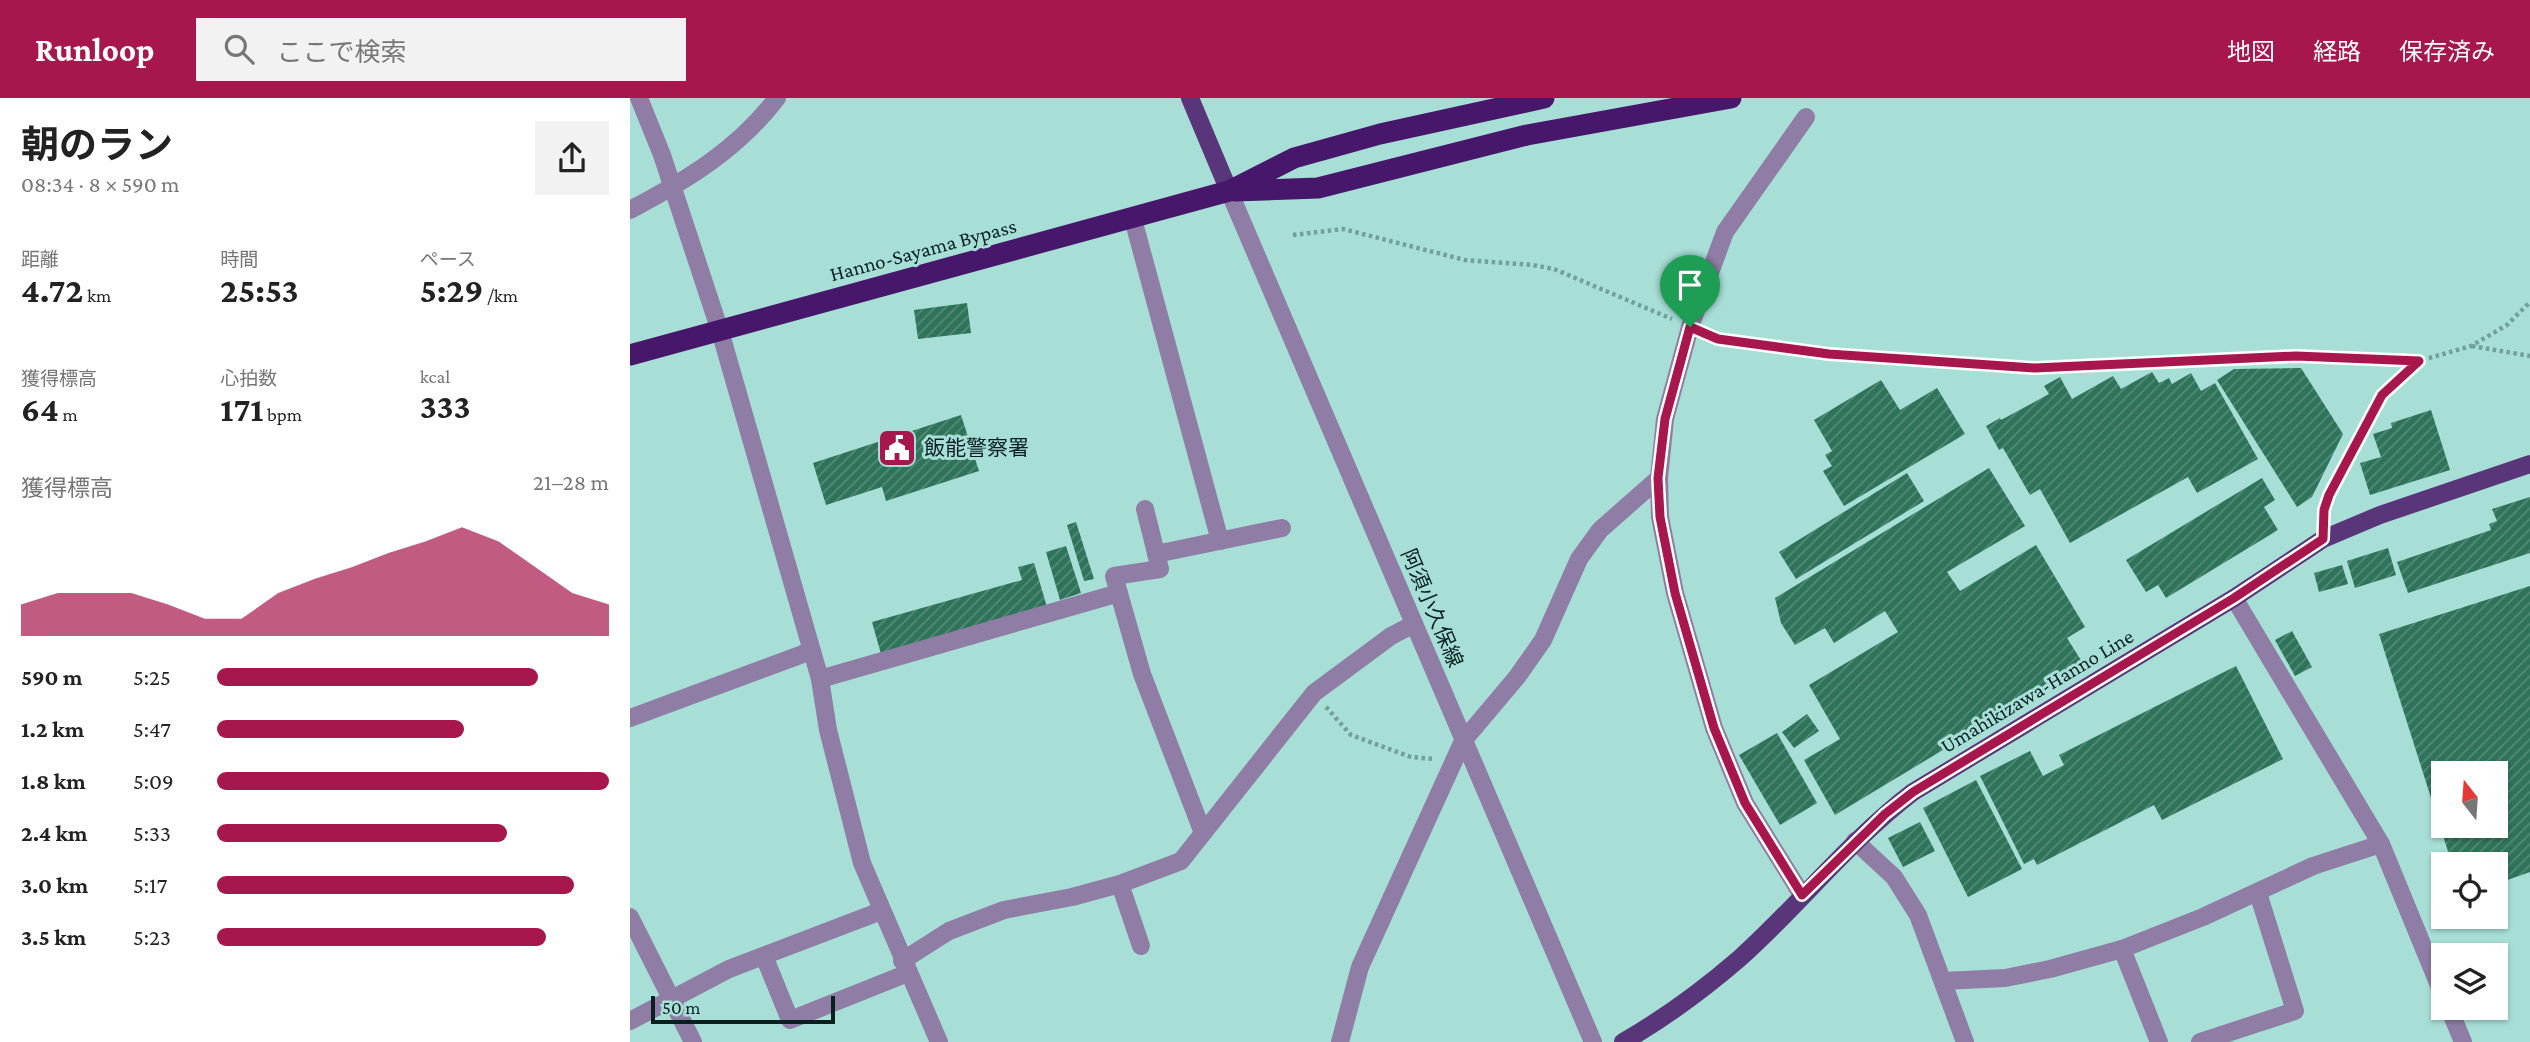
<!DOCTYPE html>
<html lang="ja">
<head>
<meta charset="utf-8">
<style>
  :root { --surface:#fff; --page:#f2f2f2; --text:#222; --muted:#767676; --accent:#a8164e }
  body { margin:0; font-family:"Crimson Pro","Noto Sans JP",serif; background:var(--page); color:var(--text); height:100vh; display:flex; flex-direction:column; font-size:26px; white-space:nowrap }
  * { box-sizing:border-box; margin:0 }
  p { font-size:23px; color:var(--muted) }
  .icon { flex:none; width:38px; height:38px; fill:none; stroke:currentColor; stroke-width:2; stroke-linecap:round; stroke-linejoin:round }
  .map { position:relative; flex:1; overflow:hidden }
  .panel { display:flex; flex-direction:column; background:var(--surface); width:630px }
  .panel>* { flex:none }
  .needle { width:46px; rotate:343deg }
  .buttons { position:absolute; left:1801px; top:663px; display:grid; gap:14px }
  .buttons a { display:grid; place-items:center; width:77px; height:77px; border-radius:0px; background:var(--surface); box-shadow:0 2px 5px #0004; font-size:35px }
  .scale { position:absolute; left:21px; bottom:18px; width:184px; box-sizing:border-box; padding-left:7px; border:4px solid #09201e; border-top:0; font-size:19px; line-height:24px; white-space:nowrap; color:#09201e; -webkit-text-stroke:5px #a7dfd7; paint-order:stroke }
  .pin { position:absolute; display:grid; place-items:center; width:60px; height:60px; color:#fff; margin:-72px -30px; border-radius:50% 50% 50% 0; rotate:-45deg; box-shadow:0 0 7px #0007 }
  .pin .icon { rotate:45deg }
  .round { display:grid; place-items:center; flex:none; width:74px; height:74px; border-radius:0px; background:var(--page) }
  .overview { display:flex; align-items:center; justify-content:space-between; height:119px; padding:0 21px }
  h1 { font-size:38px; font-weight:700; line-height:52px }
  .metrics { display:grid; grid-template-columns:repeat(3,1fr); gap:10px; height:119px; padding:7px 21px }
  .metrics div { display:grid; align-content:center }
  .metrics b { font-size:35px; font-weight:700 }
  .metrics small { font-size:19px; font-weight:400 }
  .metrics p { font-size:19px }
  .chart { height:196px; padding:14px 21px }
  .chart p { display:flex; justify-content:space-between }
  .chart svg { width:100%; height:126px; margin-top:7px; fill:var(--accent); opacity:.7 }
  ul { padding:0 21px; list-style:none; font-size:23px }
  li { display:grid; grid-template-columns:112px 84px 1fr; align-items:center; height:52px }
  li i { height:18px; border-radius:9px; background:var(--accent) }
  header { display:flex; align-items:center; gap:42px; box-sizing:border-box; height:98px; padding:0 35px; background:var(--accent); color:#fff }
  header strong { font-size:33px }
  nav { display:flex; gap:38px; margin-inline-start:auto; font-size:24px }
  .search { width:490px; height:63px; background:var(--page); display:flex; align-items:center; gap:18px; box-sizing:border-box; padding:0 24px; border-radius:0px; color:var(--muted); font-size:26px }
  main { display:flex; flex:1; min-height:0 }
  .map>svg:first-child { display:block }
  .building { fill:url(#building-hatch); fill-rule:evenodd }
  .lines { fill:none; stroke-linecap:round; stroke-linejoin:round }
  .path { stroke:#729f99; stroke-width:4.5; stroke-dasharray:3.5 3.5; stroke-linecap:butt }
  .minor { stroke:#8f7da5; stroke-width:18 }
  .major { stroke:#59357a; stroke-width:18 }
  .highway { stroke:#46176a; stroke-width:21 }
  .route-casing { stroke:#fff; stroke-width:14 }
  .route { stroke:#a8164e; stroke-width:9 }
  .labels { text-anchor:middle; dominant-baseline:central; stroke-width:6; stroke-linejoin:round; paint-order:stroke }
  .street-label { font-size:21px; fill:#09201e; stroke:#a7dfd7 }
  .poi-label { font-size:21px; fill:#09201e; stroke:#a7dfd7; text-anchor:start }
</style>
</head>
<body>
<header>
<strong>Runloop</strong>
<div class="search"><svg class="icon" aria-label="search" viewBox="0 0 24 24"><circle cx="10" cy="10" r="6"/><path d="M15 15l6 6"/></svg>ここで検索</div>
<nav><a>地図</a><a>経路</a><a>保存済み</a></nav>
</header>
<main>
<section class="panel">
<div class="overview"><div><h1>朝のラン</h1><p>08:34 · 8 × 590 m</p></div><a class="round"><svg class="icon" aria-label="share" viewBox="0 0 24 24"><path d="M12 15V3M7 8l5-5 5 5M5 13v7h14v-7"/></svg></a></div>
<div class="metrics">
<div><p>距離</p><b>4.72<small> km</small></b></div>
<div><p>時間</p><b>25:53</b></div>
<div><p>ペース</p><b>5:29<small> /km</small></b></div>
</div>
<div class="metrics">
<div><p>獲得標高</p><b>64<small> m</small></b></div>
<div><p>心拍数</p><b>171<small> bpm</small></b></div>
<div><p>kcal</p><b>333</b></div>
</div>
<div class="chart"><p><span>獲得標高</span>21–28 m</p>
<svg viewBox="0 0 160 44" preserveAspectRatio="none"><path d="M0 44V33L10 29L20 29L30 29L40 33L50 38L60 38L70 29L80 24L90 20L100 15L110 11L120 6L130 11L140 20L150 29L160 33V44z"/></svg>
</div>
<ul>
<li><b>590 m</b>5:25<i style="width:82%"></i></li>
<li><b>1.2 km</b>5:47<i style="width:63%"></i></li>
<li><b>1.8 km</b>5:09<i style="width:100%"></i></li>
<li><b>2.4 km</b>5:33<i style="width:74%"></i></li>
<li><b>3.0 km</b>5:17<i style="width:91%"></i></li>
<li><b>3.5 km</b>5:23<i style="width:84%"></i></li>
</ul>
</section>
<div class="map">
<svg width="1900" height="944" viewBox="0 0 1900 944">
  <defs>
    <pattern id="building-hatch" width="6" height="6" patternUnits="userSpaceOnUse" patternTransform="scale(1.75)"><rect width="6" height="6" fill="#2e745a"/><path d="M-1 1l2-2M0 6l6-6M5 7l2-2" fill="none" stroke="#568a77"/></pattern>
  </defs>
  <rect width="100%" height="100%" fill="#a7dfd7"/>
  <g class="building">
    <path d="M337 205 341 235 288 241 284 212Z"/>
    <path d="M1671 270 1713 336 1682 399 1667 409 1587 282 1604 271Z"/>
    <path d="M1522 274 1529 285 1539 280 1542 286 1561 275 1571 293 1585 285 1628 361 1567 395 1558 379 1440 445 1410 391 1400 397 1373 350 1369 352 1356 328 1370 320 1371 322 1419 296 1414 288 1430 279 1442 301 1483 278 1491 291Z"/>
    <path d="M1251 282 1270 312 1307 290 1335 336 1214 408 1193 373 1202 368 1195 357 1202 353 1184 322Z"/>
    <path d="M1801 312 1820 372 1740 397 1730 365 1751 359 1743 336 1762 330 1761 325Z"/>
    <path d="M331 317 349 373 256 403 252 389 196 407 183 365Z"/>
    <path d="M1359 370 1395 428 1317 474 1330 493 1406 447 1455 529 1437 540 1454 567 1205 717 1174 662 1210 641 1179 587 1268 534 1255 513 1204 545 1195 530 1165 547 1151 525 1145 500Z"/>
    <path d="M1277 375 1294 403 1166 481 1149 454Z"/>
    <path d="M1632 380 1645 402 1634 409 1648 432 1536 500 1528 487 1516 494 1496 462Z"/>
    <path d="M1900 399V455L1778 495 1767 464 1861 432 1859 426 1867 423 1862 411Z"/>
    <path d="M446 424 464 481 454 483 437 427Z"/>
    <path d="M436 448 451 495 430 502 416 454Z"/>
    <path d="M1758 450 1766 477 1725 490 1717 463Z"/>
    <path d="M404 465 417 509 251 556 242 524 392 482 388 469Z"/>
    <path d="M1712 467 1718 486 1689 494 1684 475Z"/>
    <path d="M1900 488V774L1866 786V766H1822L1749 536ZM1813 676H1866V728H1813Z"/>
    <path d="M1662 533 1682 569 1665 578 1645 542Z"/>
    <path d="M1606 568 1653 661 1532 722 1524 707 1407 767 1404 761 1394 766 1350 678 1400 653 1413 678 1434 667 1429 657Z"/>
    <path d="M1177 616 1189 633 1164 650 1152 634Z"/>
    <path d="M1147 635 1187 705 1150 727 1109 657Z"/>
    <path d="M1346 682 1392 771 1338 799 1293 710Z"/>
    <path d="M1290 724 1305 753 1273 769 1258 740Z"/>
  </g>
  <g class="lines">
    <g class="path">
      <path d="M663 137 713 131 835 162 902 167 924 171 1042 221"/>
      <path d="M1079 236 1089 241 1199 256 1405 270 1666 258 1789 263"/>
      <path d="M1842 248 1900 258"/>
      <path d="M1694 419 1699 397 1753 297 1789 263 1841 248 1877 227 1900 204"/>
      <path d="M696 609 721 637 781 659 804 661"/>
    </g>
    <g class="minor">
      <path d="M9 0 32 57 90 233 190 581 198 632 232 765 309 944"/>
      <path d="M599 93 963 944"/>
      <path d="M0 112C57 82 107 52 147 0"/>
      <path d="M503 121 590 443"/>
      <path d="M515 411 530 471 484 478 512 576 573 735"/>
      <path d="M526 456 652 430"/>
      <path d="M1604 500 1751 746 1813 897"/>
      <path d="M190 581 489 495"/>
      <path d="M0 620 181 553"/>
      <path d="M1225 743 1264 779 1288 817 1335 944"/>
      <path d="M490 786 511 848"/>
      <path d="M1172 797 1115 705 1084 630 1045 495 1030 419 1029 380 1035 321 1060 229 1095 134 1176 19"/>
      <path d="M0 819 63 944"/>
      <path d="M1492 851 1529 944"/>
      <path d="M134 858 160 922 278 875"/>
      <path d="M272 863 319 833 374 812 442 799 490 786 551 763 684 595 761 538 784 526"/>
      <path d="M1313 883 1375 880 1420 871 1492 851 1573 819 1683 768 1751 746"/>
      <path d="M1819 910 1833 944"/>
      <path d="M0 923 99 871 251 813"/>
      <path d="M710 944 730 869 833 643 887 579 913 542 949 461 970 432 1029 380"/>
      <path d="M1570 944 1665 913 1628 795"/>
    </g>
    <g class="major">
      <path d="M560 0 599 93"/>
      <path d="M993 944C1035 920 1073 892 1110 860 1170 806 1219 743 1283 694L1604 500 1693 441 1750 417 1900 366"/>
    </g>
    <g class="highway">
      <path d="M605 93 688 90 897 37 1101 0"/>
      <path d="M0 257 599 93 664 60 750 36 914 0"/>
    </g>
  </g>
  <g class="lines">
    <defs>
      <path id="route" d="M1060 229 1088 241 1199 256 1405 270 1666 258 1789 263 1752 297 1699 397 1694 412 1693 441 1604 500 1283 694 1255 716 1172 797 1115 705 1084 630 1045 495 1030 419 1028 380 1035 321Z"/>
    </defs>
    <use href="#route" class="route-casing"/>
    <use href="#route" class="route"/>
  </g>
  <defs>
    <symbol id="civic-square" viewBox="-11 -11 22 22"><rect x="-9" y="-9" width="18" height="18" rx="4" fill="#a8164e" stroke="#a7dfd7"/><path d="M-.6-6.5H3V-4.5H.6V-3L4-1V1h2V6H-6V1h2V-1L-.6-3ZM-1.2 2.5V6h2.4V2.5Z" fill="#fff"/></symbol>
  </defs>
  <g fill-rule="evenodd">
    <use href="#civic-square" x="245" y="328" width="44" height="44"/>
  </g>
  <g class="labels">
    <g class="street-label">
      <text transform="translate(293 152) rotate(-15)">Hanno-Sayama Bypass</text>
      <text transform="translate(802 510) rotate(67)">阿須小久保線</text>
      <text transform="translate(1407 593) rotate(-31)">Umahikizawa-Hanno Line</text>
    </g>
    <g class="poi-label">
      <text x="294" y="350">飯能警察署</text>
    </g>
  </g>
</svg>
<div class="buttons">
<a><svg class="needle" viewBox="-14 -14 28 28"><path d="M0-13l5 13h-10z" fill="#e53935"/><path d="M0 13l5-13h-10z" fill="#767676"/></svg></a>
<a><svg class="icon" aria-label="locate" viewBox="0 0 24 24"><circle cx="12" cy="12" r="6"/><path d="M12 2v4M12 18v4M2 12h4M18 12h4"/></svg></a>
<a><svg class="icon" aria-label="layers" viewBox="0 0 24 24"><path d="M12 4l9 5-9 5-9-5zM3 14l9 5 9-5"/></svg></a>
</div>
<div class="scale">50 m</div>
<div class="pin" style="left:1060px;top:229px;background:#1e9e55"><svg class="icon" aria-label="arrive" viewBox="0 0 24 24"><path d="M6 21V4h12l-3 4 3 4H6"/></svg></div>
</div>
</main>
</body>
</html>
